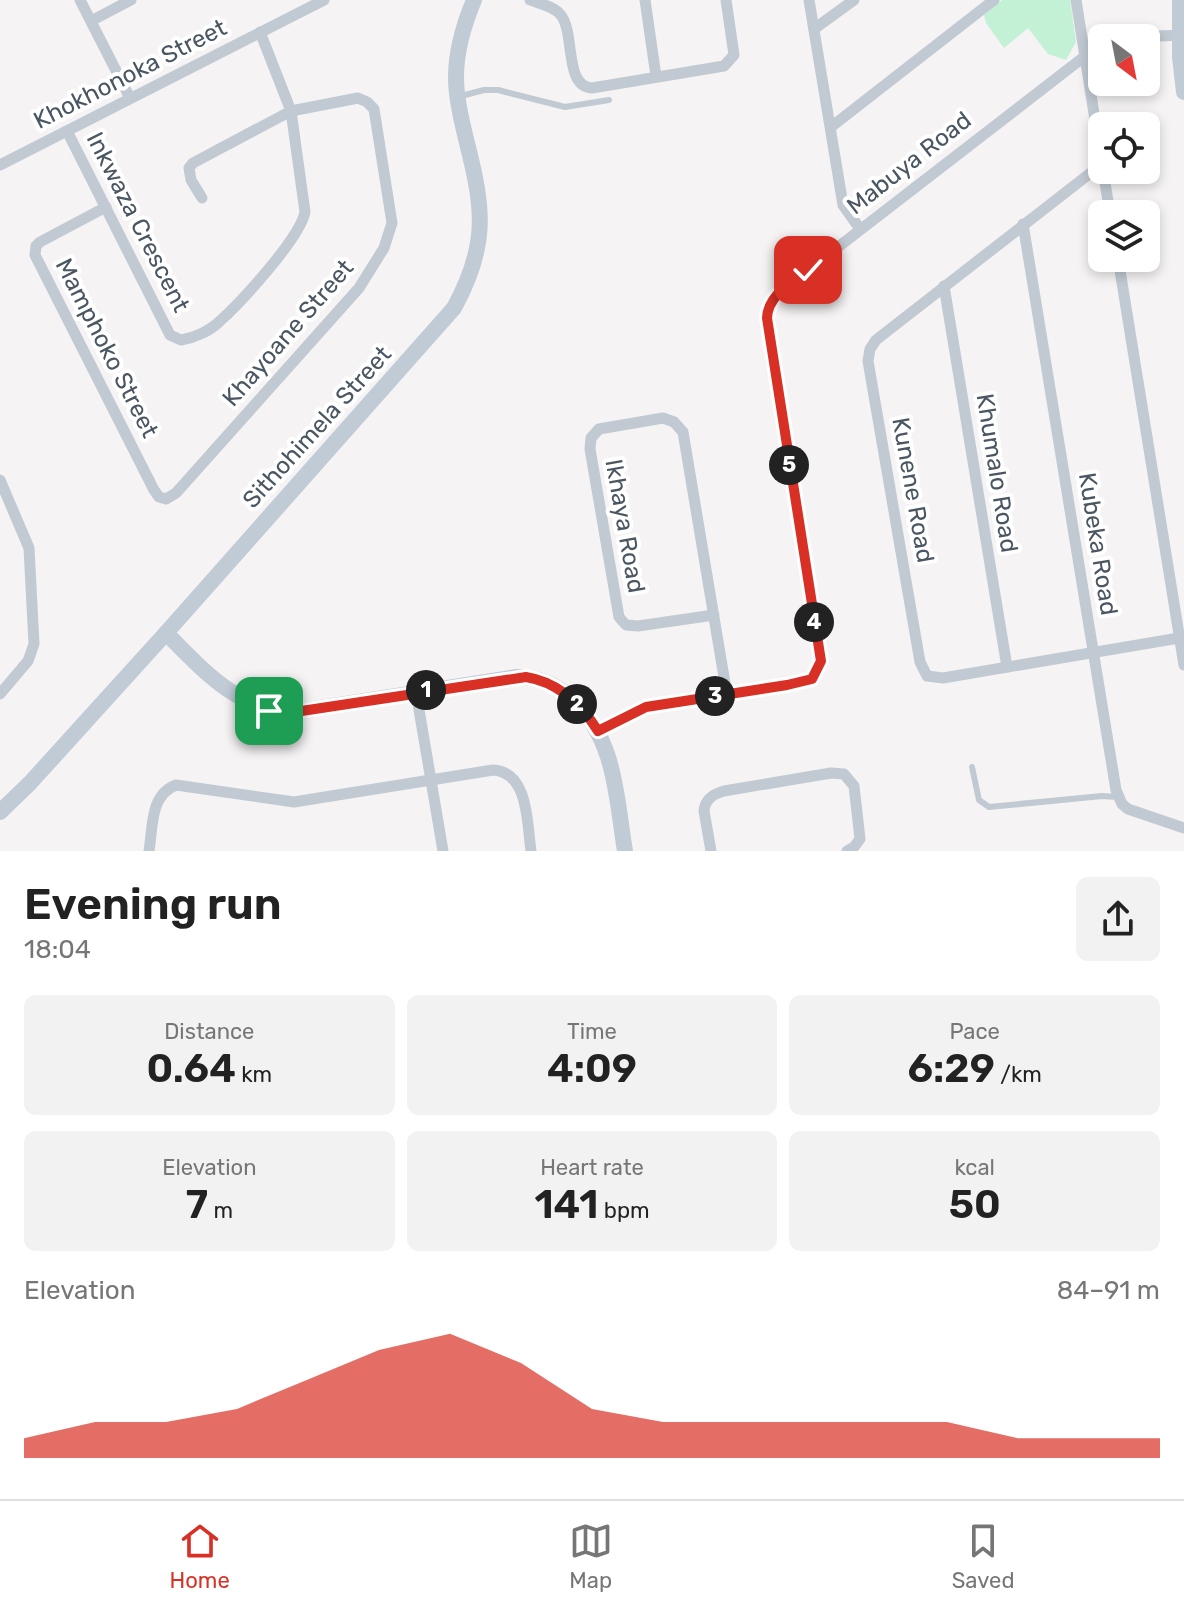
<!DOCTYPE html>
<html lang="en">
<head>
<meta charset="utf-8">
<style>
  :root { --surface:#fff; --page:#f2f2f2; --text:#222; --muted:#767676; --line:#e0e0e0; --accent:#d93025 }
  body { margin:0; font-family:Rubik,sans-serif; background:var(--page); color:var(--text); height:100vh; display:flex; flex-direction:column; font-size:30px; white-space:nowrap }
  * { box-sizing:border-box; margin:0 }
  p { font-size:26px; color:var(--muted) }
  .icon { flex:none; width:44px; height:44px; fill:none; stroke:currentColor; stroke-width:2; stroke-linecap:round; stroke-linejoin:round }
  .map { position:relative; height:851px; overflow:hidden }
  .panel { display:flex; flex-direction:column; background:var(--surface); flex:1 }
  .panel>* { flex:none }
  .needle { width:52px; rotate:148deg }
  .controls { position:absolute; left:1088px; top:24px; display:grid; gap:16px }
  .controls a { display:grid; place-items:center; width:72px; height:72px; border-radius:12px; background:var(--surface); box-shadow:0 4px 12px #0003; font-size:40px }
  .pin { position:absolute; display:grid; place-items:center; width:68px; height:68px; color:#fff; margin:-34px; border-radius:16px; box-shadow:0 4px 12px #0006 }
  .km { position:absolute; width:40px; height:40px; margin:-20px; border-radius:50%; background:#222; color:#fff; font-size:22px; line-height:40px; text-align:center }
  .round { display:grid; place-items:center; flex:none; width:84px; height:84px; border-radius:12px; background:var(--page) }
  .head { display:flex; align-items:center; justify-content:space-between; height:136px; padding:0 24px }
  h1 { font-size:44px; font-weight:600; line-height:60px }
  .figures { display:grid; grid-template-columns:repeat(3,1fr); gap:12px; height:136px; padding:8px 24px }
  .figures div { display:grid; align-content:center; border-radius:12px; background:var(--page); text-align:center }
  .figures b { font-size:40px; font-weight:600 }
  .figures small { font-size:22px; font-weight:400 }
  .figures p { font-size:22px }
  .chart { height:224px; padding:16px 24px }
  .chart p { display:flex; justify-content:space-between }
  .chart svg { width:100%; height:144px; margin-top:8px; fill:var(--accent); opacity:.7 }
  .tabs { display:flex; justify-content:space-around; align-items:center; height:112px; border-top:2px solid var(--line); background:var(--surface); font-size:22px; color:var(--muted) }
  .tabs a { display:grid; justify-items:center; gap:4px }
  .tabs .active { color:var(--accent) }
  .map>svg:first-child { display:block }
  .green { fill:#c3f1d5 }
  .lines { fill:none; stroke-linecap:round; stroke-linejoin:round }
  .lane { stroke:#c1cad2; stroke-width:6 }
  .street { stroke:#c1cad2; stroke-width:11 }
  .secondary { stroke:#c1cbd6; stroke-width:16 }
  .route-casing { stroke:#fff; stroke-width:16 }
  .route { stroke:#d93025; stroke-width:10 }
  .labels { text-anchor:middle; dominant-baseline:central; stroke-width:8; stroke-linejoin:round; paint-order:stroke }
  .street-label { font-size:24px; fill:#4a5661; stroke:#fff }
</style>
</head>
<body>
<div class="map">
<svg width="1184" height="851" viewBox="0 0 1184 851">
  <rect width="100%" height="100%" fill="#f5f3f3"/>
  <path class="green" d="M1002 0H1070L1076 42 1066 60 1048 54 1028 28 1004 48 986 23 984 15Z"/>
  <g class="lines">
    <g class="lane">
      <path d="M461 96 484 90H498L565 107 609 100"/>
      <path d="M972 767 979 800 989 807 1102 796 1118 797"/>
    </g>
    <g class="street">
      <path d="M80 0 130 98"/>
      <path d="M530 0C540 4 553 6 560 14 576 32 563 86 592 88L724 66 734 55 726 0"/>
      <path d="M645 0 656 76"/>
      <path d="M809 0 843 205 860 229"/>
      <path d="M1076 0 1102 164 876 340 870 349 868 361 920 662 927 676 943 678 1179 638"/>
      <path d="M91 21 131 0"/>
      <path d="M814 29 854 0"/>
      <path d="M1113 38 1183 35"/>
      <path d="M831 127 994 0"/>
      <path d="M67 131 170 335 181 340C194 338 210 331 220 321 242 301 300 238 305 212L291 111 260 32"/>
      <path d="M0 165 324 0"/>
      <path d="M1103 170 1110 214"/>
      <path d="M106 207 40 242 36 246 35 255 154 490 159 497 166 499 176 493 359 288 384 248 392 223 374 109 367 102 358 98 291 111 193 163 189 168 191 180 202 198"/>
      <path d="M1023 224 1116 790 1122 804 1128 809 1184 828"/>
      <path d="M1118 258 1184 665"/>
      <path d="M944 286 1007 667"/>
      <path d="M0 480 29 548 34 644 28 661 0 694"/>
      <path d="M714 615 638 626 626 625 619 617 590 449 591 438 599 429 663 418 674 422 683 432 727 695"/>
      <path d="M416 692 443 851"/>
      <path d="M598 731 646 707 800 683C813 680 819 674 821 661L773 363C770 340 761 315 776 295L1102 43"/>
      <path d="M149 851C153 826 150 795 176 785L294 802 493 770C529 772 527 824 531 851"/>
      <path d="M711 851 704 811C705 799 713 794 724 791L831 773 844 774 854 786 860 839 854 847 847 851"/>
    </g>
    <g class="secondary">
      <path d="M1180 0V57L1184 92"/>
      <path d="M166 633C204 671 238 711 295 712L517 677C539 677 557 685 573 700 616 740 616 797 625 851"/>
      <path d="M0 812 30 783 166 633 454 308C488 246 484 210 467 143 462 122 456 99 456 77 456 51 464 24 474 0"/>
    </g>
  </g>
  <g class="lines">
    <defs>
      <path id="route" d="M269 711 295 712 526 677C558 682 581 704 598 731L646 707 787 685 812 679 821 661 767 318C768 295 791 283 808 270"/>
    </defs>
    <use href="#route" class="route-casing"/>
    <use href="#route" class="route"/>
  </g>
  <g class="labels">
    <g class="street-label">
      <text transform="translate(130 74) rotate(-27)">Khokhonoka Street</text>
      <text transform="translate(909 163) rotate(-38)">Mabuya Road</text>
      <text transform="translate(138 222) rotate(63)">Inkwaza Crescent</text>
      <text transform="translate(288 333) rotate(-49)">Khayoane Street</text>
      <text transform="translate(107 348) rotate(63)">Mamphoko Street</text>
      <text transform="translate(317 427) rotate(-48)">Sithohimela Street</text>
      <text transform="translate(997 473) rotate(81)">Khumalo Road</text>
      <text transform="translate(913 490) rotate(80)">Kunene Road</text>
      <text transform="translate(625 526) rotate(80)">Ikhaya Road</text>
      <text transform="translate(1098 544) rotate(81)">Kubeka Road</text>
    </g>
  </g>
</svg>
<div class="controls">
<a><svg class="needle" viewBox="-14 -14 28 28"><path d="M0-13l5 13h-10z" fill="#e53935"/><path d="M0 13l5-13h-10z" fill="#767676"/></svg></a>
<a><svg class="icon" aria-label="locate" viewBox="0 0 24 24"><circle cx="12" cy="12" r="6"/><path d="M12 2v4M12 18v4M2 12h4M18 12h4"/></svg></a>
<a><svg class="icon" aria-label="layers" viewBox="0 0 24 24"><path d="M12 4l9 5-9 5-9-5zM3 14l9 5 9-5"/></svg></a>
</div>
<div class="pin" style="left:269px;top:711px;background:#1e9e55"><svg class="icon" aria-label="arrive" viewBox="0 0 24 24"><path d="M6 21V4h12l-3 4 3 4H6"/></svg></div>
<div class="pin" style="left:808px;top:270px;background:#d93025"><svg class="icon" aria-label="check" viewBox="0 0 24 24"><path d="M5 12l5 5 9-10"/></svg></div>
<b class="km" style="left:426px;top:690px">1</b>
<b class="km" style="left:577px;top:704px">2</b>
<b class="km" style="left:715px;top:696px">3</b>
<b class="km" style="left:814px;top:622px">4</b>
<b class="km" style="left:789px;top:465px">5</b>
</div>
<section class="panel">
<div class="head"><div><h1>Evening run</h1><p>18:04</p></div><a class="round"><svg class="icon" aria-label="share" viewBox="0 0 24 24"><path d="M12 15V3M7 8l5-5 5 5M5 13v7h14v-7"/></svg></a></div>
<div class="figures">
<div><p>Distance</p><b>0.64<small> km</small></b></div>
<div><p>Time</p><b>4:09</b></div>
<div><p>Pace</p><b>6:29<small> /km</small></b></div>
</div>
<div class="figures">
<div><p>Elevation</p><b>7<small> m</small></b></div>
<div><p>Heart rate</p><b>141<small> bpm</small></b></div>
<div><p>kcal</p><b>50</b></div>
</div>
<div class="chart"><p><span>Elevation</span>84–91 m</p>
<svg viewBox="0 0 160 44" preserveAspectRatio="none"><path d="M0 44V38L10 33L20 33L30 29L40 20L50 11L60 6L70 15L80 29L90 33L100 33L110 33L120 33L130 33L140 38L150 38L160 38V44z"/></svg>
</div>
</section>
<nav class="tabs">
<a class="active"><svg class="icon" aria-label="home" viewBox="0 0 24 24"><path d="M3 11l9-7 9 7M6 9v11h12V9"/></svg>Home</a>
<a><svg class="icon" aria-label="map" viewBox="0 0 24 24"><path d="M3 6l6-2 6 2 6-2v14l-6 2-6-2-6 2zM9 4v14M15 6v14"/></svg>Map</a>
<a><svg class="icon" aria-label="saved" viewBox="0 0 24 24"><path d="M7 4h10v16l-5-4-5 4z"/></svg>Saved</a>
</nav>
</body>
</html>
